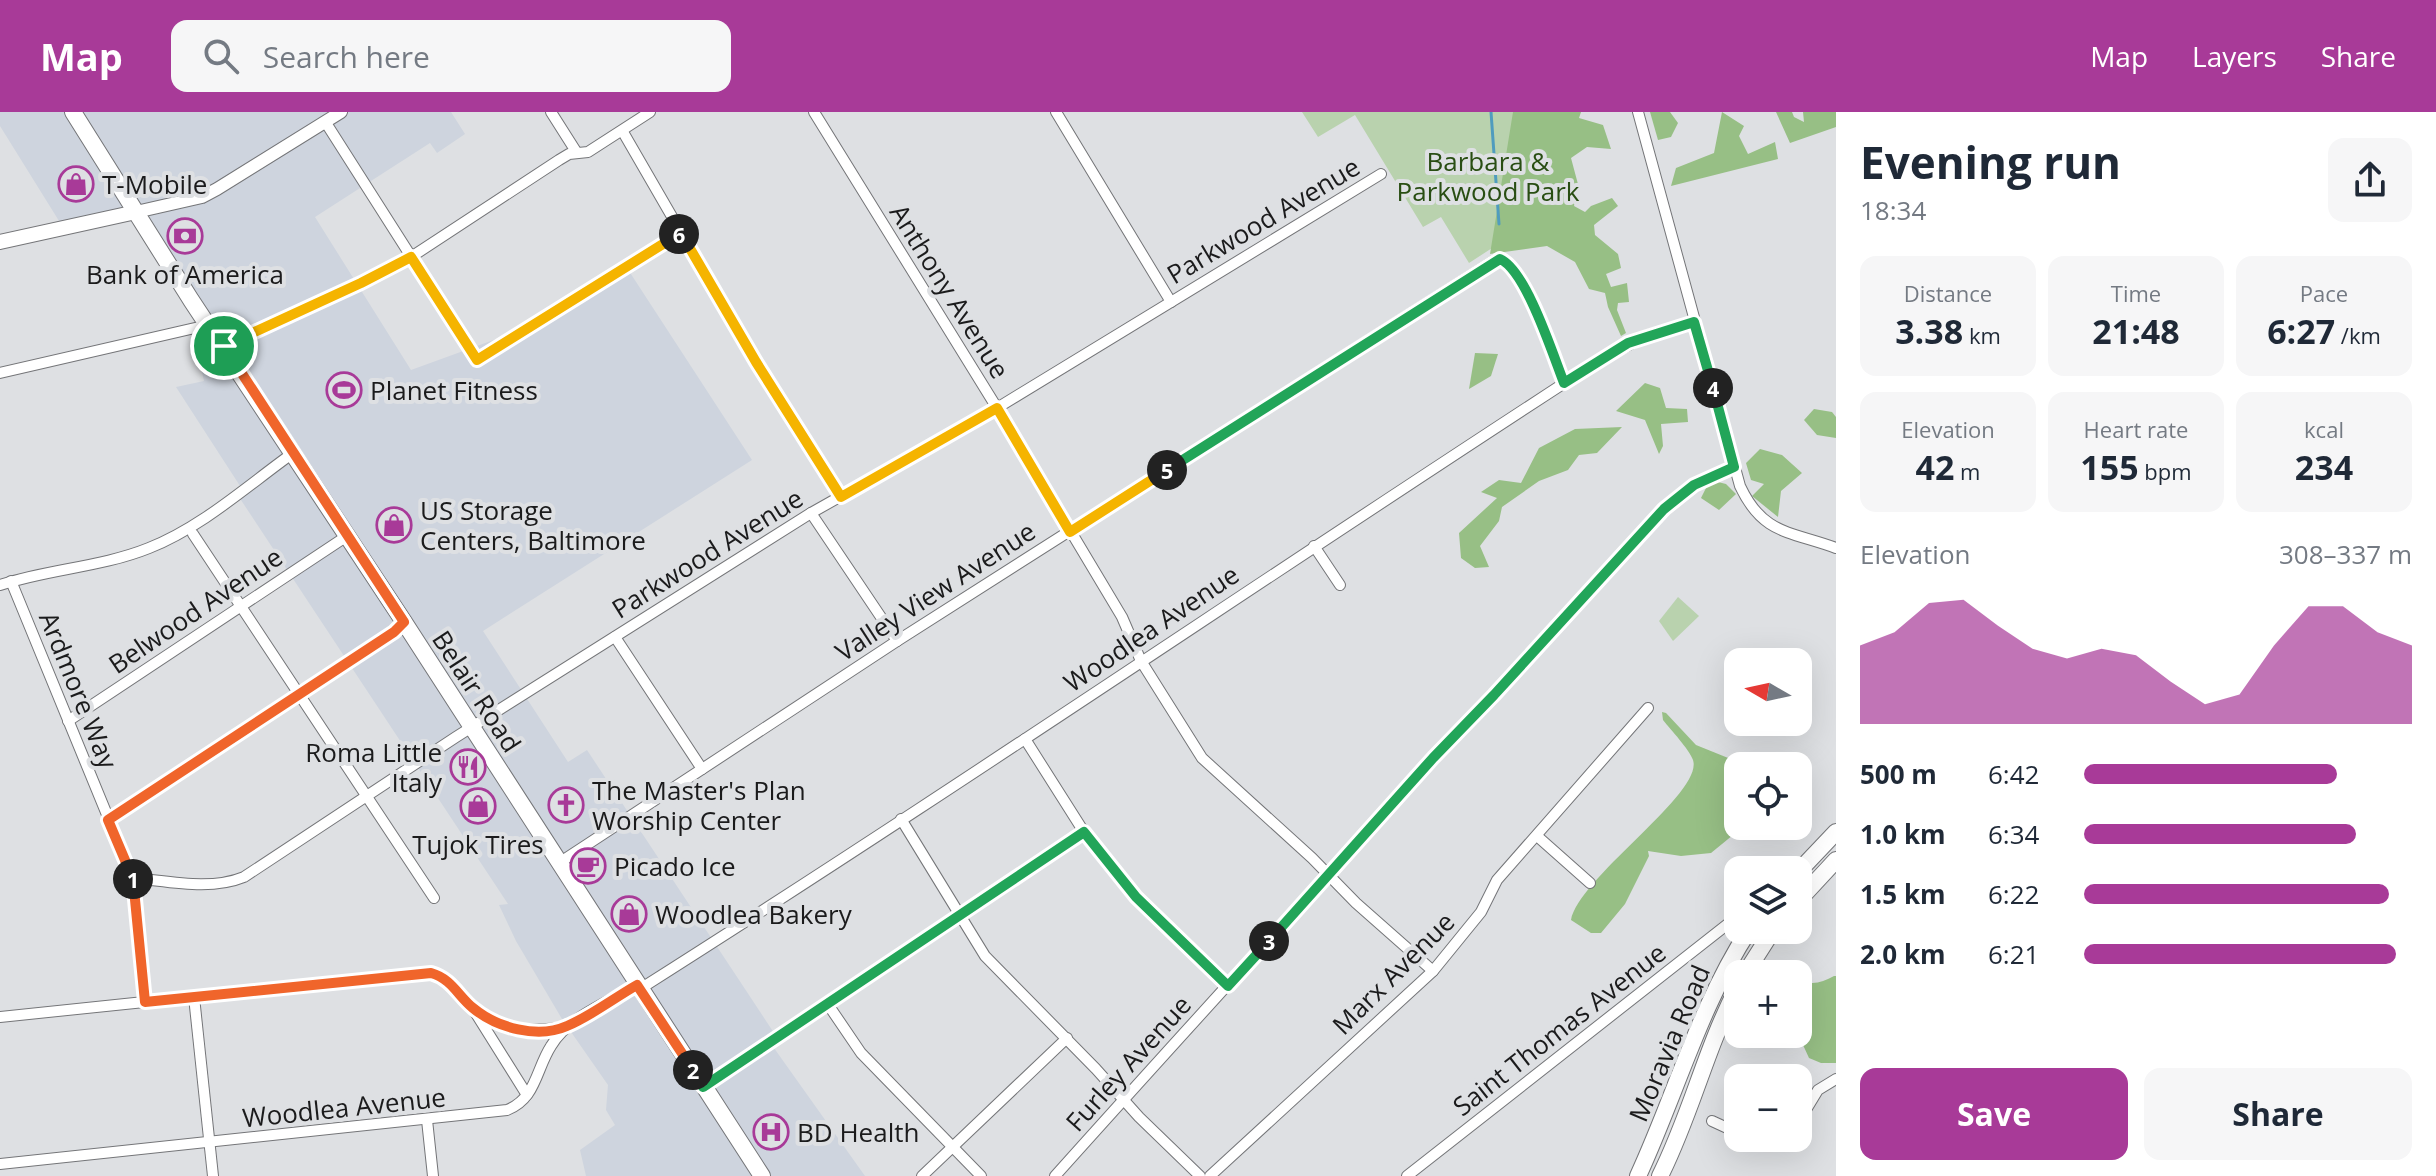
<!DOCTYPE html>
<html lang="en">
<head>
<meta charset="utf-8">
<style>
  :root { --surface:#fff; --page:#f6f6f7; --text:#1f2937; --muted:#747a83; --accent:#a83a98 }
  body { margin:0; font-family:"Open Sans",sans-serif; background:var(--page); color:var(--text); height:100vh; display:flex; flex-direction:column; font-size:30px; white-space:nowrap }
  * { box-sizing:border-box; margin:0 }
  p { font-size:26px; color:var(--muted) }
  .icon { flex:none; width:44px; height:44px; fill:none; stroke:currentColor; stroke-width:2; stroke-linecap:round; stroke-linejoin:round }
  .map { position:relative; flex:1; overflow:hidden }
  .drawer { display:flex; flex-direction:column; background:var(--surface); width:600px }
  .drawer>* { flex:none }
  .needle { width:52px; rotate:279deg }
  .tools { position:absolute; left:1724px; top:536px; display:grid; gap:16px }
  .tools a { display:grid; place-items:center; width:88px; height:88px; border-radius:16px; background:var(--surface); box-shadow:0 8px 32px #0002; font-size:40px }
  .pin { position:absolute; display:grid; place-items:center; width:68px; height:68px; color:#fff; margin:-34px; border:4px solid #fff; border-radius:50%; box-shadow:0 2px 8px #0007 }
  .km { position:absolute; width:40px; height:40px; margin:-20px; border-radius:50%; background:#222; color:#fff; font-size:22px; line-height:40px; text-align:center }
  .round { display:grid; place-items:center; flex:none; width:84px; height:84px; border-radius:16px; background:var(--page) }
  .head { display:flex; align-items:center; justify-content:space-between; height:136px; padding:0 24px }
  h1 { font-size:44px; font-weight:700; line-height:60px }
  .metrics { display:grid; grid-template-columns:repeat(3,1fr); gap:12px; height:136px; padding:8px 24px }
  .metrics div { display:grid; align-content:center; border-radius:16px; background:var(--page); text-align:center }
  .metrics b { font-size:34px; font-weight:700 }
  .metrics small { font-size:22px; font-weight:400 }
  .metrics p { font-size:22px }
  .chart { height:224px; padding:16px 24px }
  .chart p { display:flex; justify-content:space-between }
  .chart svg { width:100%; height:144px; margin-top:8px; fill:var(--accent); opacity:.7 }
  .primary-button { display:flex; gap:16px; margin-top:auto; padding:16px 24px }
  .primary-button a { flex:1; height:92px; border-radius:16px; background:var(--accent); color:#fff; font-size:32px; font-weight:700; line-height:92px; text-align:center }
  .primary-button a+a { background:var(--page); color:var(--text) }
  ul { padding:0 24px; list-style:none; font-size:26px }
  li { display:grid; grid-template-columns:128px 96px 1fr; align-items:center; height:60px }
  li i { height:20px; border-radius:10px; background:var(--accent) }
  header { display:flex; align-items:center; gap:48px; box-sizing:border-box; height:112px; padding:0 40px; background:var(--accent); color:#fff }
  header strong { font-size:38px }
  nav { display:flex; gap:44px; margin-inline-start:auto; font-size:28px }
  .search { width:560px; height:72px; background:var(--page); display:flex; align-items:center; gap:20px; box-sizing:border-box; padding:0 28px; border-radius:16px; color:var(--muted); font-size:30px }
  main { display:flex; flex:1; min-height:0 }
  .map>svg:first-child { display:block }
  .built { fill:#ced4de }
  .green { fill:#b9d2ae }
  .forest { fill:#97bf85 }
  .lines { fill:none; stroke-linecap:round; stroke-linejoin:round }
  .stream { stroke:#509cbe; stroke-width:3 }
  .minor-casing { stroke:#747578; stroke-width:12 }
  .tertiary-casing { stroke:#747578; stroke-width:14 }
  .secondary-casing { stroke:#747578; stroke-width:16 }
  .primary-casing { stroke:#747578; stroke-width:18 }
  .minor { stroke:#fff; stroke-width:10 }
  .tertiary { stroke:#fff; stroke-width:12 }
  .secondary { stroke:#fff; stroke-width:14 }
  .primary { stroke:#fff; stroke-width:16 }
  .split-1-casing { stroke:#fff; stroke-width:16 }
  .split-2-casing { stroke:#fff; stroke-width:16 }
  .split-3-casing { stroke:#fff; stroke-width:16 }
  .split-4-casing { stroke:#fff; stroke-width:16 }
  .split-5-casing { stroke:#fff; stroke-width:16 }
  .split-6-casing { stroke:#fff; stroke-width:16 }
  .split-7-casing { stroke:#fff; stroke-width:16 }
  .split-1 { stroke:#f0652b; stroke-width:10 }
  .split-2 { stroke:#f0652b; stroke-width:10 }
  .split-3 { stroke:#22a559; stroke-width:10 }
  .split-4 { stroke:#22a559; stroke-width:10 }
  .split-5 { stroke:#22a559; stroke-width:10 }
  .split-6 { stroke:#f5b400; stroke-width:10 }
  .split-7 { stroke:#f5b400; stroke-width:10 }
  .labels { text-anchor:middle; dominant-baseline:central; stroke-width:8; stroke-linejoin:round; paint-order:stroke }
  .park-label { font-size:26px; fill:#294e13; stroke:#dee0e3 }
  .poi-label { font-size:26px; fill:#1b1b1c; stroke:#dee0e3; text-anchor:start }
  .street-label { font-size:26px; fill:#1b1b1c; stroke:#dee0e3 }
</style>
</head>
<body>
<header>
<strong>Map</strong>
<div class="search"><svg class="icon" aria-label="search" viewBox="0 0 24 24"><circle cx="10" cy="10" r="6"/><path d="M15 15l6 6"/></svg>Search here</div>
<nav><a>Map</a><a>Layers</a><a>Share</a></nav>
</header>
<main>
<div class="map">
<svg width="1836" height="1064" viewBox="0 0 1836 1064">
  <rect width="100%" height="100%" fill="#dee0e3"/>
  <path class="built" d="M0 0H327L331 7 341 0H451L465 22 437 41 430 31 315 105 411 258 543 210 627 156 752 348 483 519 568 650 587 638 776 924 769 929 865 1064H586L580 1038 615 1013 606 998 608 973 562 907 516 829 499 793 508 792 237 382 242 377 176 275 204 269 193 219 210 216 137 100 64 117 0 14Z"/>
  <g class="green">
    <path d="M1302 0H1539L1574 83 1469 151 1441 105 1423 115 1355 3 1318 25Z"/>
    <path d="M1678 485 1699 504 1673 529 1659 509Z"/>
  </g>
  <g class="forest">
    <path d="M1513 0H1581L1579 6 1603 13 1611 37 1587 35 1571 46 1579 76 1574 94 1585 100 1591 94 1612 86 1618 94 1594 113 1595 123 1618 142 1621 156 1606 162 1611 175 1627 171 1629 190 1618 191 1617 198 1626 221 1621 224 1608 195 1605 181 1589 177 1575 150 1547 134 1490 142Z"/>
    <path d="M1650 0H1670L1678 11 1671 25 1658 28Z"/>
    <path d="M1722 0 1744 14 1739 24 1748 42 1775 30 1778 47 1671 74 1676 56 1714 41Z"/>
    <path d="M1776 0H1792L1794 5 1804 10 1803 0H1836V15L1790 31Z"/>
    <path d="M1475 241 1498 242 1491 264 1469 277Z"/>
    <path d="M1645 271 1660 276 1666 296 1687 297 1688 310 1661 312 1663 334 1659 342 1645 308 1616 299Z"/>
    <path d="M1814 297 1832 300 1836 305V326L1817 323 1804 308Z"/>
    <path d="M1622 315 1597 341 1579 343 1568 358 1539 369 1502 395 1499 409 1480 434 1489 455 1475 456 1461 446 1459 421 1497 386 1481 380 1499 368 1521 371 1539 336 1575 317Z"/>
    <path d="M1760 337 1782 343 1802 361 1781 379 1778 405 1752 384 1764 372 1751 368 1746 351Z"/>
    <path d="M1710 368 1726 372 1736 382 1719 398 1701 386Z"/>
    <path d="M1662 600 1666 601 1696 633 1748 654H1738V714H1744L1711 741 1681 744 1648 739 1649 744 1625 792 1601 821H1591L1571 808C1579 765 1704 681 1693 648 1689 637 1671 618 1663 608Z"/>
    <path d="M1834 864H1836V951H1821L1809 946 1798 922V867C1810 874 1822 871 1834 864Z"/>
  </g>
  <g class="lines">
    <path class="stream" d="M1491 0 1499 112"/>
    <defs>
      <g id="minor">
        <path d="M551 0 577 41"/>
        <path d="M814 0 997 296 1122 505 1141 549 1202 646 1312 746 1356 791 1433 859"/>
        <path d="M1056 0 1171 190"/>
        <path d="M1638 0 1740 374C1763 423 1790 419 1836 436"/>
        <path d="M326 11 477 248 681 121"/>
        <path d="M623 20 756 250 841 385"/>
        <path d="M224 234 405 149 559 48 569 42 588 40 650 0"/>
        <path d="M0 261 208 213"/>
        <path d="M811 401 897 529"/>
        <path d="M193 422 434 786"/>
        <path d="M1314 434 1340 473"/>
        <path d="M11 469 133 766 145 890"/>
        <path d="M0 473C49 457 102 455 149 436 202 415 247 374 293 341"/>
        <path d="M615 525 702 657"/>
        <path d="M68 609 347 424"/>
        <path d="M1025 627 1084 720 1136 785 1228 874"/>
        <path d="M901 707 985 844 1096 957 1139 1005 1200 1064"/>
        <path d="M108 708 394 520 404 510"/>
        <path d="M1537 724 1590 771"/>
        <path d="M559 751 897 529 1495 148H1503C1531 170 1551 238 1564 271"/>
        <path d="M133 766C168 769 210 779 244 765L456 625 811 401 997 296 1381 62"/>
        <path d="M640 877C965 671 1283 453 1606 244L1649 223 1694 210"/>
        <path d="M194 885 213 1064"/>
        <path d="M827 891 861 941 981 1064"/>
        <path d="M475 900 527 983"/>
        <path d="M0 905 423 861C449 862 456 882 474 896 501 918 532 921 565 915"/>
        <path d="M703 975 1084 720"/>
        <path d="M427 1008 433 1064"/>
        <path d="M1712 1009 1738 1021"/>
        <path d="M1798 1011 1818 978 1836 967"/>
        <path d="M1759 1026H1778"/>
        <path d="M0 1052 507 998C536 987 536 957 551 934 568 905 609 890 637 873"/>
        <path d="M922 1064 1067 926"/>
        <path d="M1055 1064C1256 840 1460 618 1664 397L1694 373 1734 355"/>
        <path d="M1210 1064 1433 859 1481 800 1497 768 1648 596"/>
        <path d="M1407 1064 1738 804"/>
      </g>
      <path id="tertiary" d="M136 100 202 85 217 77 341 0"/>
      <path id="secondary" d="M0 130 136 100"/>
      <g id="primary">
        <path d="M73 0 191 188 404 510 762 1064"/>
        <path d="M1798 760 1836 720"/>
        <path d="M1798 789 1836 748"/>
        <path d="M1745 862 1773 818"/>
        <path d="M1638 1064C1676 982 1699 895 1749 818"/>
        <path d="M1660 1064C1691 1003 1706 935 1738 875"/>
      </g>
    </defs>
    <use href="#minor" class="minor-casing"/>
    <use href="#tertiary" class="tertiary-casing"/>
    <use href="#secondary" class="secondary-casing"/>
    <use href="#primary" class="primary-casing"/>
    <use href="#minor" class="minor"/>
    <use href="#tertiary" class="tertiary"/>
    <use href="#secondary" class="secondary"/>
    <use href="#primary" class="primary"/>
  </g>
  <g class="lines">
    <defs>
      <path id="split-1" d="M133 767 108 708 394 520 404 510 224 234"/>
      <path id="split-2" d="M133 767 145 890 431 861C452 867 458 884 473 896 497 916 538 927 567 914 591 904 614 886 637 873L693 958"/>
      <path id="split-3" d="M693 958 703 975 1084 720 1136 785 1228 874 1269 829"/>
      <path id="split-4" d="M1269 829 1433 646 1494 583 1664 397 1694 373 1734 355 1713 276"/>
      <path id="split-5" d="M1167 358 1500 147C1526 158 1553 243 1564 271L1628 231 1694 210 1713 276"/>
      <path id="split-6" d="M679 122 681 121 756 250 841 385 997 296 1070 420 1167 358"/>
      <path id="split-7" d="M224 234 361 171 411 145 477 248 679 122"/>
    </defs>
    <use href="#split-1" class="split-1-casing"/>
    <use href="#split-2" class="split-2-casing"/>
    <use href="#split-3" class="split-3-casing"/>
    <use href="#split-4" class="split-4-casing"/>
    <use href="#split-5" class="split-5-casing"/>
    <use href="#split-6" class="split-6-casing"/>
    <use href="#split-7" class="split-7-casing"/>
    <use href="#split-1" class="split-1"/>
    <use href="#split-2" class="split-2"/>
    <use href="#split-3" class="split-3"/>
    <use href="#split-4" class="split-4"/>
    <use href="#split-5" class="split-5"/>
    <use href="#split-6" class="split-6"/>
    <use href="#split-7" class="split-7"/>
  </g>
  <defs>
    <symbol id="shop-ring" viewBox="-11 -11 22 22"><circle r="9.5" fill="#dee0e3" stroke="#a83a98" stroke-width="1.5"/><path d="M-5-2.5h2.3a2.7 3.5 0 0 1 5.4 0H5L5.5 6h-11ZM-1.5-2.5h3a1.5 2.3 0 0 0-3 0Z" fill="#a83a98"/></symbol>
    <symbol id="bank-ring" viewBox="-11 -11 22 22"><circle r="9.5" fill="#dee0e3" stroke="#a83a98" stroke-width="1.5"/><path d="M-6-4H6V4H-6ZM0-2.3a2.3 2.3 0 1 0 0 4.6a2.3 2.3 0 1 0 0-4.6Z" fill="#a83a98"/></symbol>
    <symbol id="stadium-ring" viewBox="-11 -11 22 22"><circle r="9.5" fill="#dee0e3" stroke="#a83a98" stroke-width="1.5"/><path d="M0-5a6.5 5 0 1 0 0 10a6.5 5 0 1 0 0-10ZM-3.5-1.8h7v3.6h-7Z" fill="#a83a98"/></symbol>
    <symbol id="restaurant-ring" viewBox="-11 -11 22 22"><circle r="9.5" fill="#dee0e3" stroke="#a83a98" stroke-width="1.5"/><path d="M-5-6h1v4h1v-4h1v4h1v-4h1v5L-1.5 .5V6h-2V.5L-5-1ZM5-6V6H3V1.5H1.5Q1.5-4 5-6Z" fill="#a83a98"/></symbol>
    <symbol id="church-ring" viewBox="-11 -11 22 22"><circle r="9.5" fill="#dee0e3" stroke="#a83a98" stroke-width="1.5"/><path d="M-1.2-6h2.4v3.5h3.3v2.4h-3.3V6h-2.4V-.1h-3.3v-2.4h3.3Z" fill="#a83a98"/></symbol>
    <symbol id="cafe-ring" viewBox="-11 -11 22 22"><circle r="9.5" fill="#dee0e3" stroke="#a83a98" stroke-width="1.5"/><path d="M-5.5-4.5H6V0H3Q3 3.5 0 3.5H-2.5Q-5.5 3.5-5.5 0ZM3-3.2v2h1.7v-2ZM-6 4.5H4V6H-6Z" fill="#a83a98"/></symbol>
    <symbol id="hospital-ring" viewBox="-11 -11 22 22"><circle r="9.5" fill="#dee0e3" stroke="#a83a98" stroke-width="1.5"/><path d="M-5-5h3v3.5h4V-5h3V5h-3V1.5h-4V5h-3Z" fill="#a83a98"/></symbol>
  </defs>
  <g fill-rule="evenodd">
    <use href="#shop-ring" x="56" y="52" width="40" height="40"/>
    <use href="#bank-ring" x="165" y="104" width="40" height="40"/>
    <use href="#stadium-ring" x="324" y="258" width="40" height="40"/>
    <use href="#shop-ring" x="374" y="393" width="40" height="40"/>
    <use href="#restaurant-ring" x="448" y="635" width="40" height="40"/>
    <use href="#church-ring" x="546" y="673" width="40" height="40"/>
    <use href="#shop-ring" x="458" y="674" width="40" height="40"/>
    <use href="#cafe-ring" x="568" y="734" width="40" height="40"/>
    <use href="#shop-ring" x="609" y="782" width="40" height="40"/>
    <use href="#hospital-ring" x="751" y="1000" width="40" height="40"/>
  </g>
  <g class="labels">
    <g class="park-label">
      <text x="1488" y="49">Barbara &amp;<tspan x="1488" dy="30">Parkwood Park</tspan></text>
    </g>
    <g class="poi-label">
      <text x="102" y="72">T-Mobile</text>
      <text x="185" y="162" text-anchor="middle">Bank of America</text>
      <text x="370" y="278">Planet Fitness</text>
      <text x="420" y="398">US Storage<tspan x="420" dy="30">Centers, Baltimore</tspan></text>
      <text x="442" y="640" text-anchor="end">Roma Little<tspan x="442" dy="30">Italy</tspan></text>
      <text x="592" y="678">The Master's Plan<tspan x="592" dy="30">Worship Center</tspan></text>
      <text x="478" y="732" text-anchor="middle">Tujok Tires</text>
      <text x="614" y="754">Picado Ice</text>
      <text x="655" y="802">Woodlea Bakery</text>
      <text x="797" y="1020">BD Health</text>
    </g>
    <g class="street-label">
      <text transform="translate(1263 108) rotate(-31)">Parkwood Avenue</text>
      <text transform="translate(950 179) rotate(58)">Anthony Avenue</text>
      <text transform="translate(707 441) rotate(-32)">Parkwood Avenue</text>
      <text transform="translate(935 479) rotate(-33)">Valley View Avenue</text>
      <text transform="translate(195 498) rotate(-34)">Belwood Avenue</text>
      <text transform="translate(1151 516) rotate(-34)">Woodlea Avenue</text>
      <text transform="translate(79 578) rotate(68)">Ardmore Way</text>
      <text transform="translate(477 579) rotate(57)">Belair Road</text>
      <text transform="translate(1393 861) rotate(-45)">Marx Avenue</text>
      <text transform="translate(1559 917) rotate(-38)">Saint Thomas Avenue</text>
      <text transform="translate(1669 931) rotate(-67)">Moravia Road</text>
      <text transform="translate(1128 951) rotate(-48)">Furley Avenue</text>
      <text transform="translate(344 995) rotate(-6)">Woodlea Avenue</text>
    </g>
  </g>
</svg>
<div class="tools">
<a><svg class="needle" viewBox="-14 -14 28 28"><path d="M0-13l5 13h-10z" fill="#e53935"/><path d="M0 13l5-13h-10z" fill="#747a83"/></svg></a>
<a><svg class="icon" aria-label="locate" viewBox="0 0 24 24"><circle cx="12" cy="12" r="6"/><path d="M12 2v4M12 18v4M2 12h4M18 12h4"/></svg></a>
<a><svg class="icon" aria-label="layers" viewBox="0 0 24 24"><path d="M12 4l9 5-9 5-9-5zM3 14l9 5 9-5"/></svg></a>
<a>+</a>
<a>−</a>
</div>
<div class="pin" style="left:224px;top:234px;background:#1e9e55"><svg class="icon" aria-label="arrive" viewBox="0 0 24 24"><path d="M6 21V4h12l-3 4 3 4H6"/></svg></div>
<b class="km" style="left:133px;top:767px">1</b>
<b class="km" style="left:693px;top:958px">2</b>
<b class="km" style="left:1269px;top:829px">3</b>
<b class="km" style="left:1713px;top:276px">4</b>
<b class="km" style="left:1167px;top:358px">5</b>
<b class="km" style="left:679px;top:122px">6</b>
</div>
<section class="drawer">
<div class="head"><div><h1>Evening run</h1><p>18:34</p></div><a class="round"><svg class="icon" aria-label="share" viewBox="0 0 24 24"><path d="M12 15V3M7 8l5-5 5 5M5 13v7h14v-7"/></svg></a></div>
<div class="metrics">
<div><p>Distance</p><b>3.38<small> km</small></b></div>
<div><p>Time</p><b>21:48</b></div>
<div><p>Pace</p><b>6:27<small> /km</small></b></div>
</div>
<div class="metrics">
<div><p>Elevation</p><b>42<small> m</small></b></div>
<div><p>Heart rate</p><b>155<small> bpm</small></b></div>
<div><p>kcal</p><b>234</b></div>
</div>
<div class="chart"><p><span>Elevation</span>308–337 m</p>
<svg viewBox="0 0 160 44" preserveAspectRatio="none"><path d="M0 44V20L10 16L20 7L30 6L40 14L50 21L60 24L70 21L80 23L90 31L100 38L110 35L120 20L130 8L140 8L150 16L160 20V44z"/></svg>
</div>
<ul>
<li><b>500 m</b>6:42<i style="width:77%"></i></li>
<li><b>1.0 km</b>6:34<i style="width:83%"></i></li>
<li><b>1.5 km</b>6:22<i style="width:93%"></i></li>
<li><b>2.0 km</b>6:21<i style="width:95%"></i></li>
</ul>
<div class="primary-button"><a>Save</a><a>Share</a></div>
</section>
</main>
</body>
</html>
